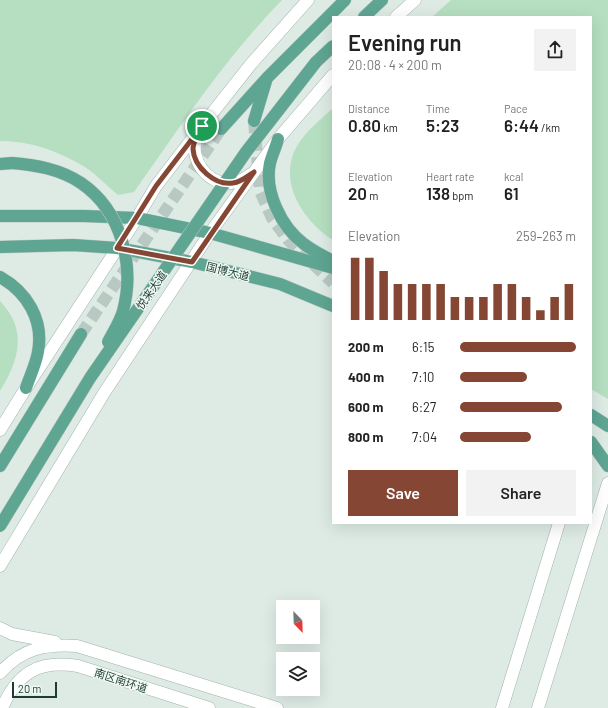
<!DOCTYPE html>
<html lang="en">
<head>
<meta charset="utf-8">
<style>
  :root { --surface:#fff; --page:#f2f2f2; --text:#222; --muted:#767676; --accent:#854734 }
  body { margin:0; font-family:Barlow,"Noto Sans SC",sans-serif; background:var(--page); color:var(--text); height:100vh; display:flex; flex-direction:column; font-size:15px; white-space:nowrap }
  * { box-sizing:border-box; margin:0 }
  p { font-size:13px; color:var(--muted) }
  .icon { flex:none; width:22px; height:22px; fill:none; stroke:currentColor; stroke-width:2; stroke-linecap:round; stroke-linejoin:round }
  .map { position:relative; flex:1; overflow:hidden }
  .details { position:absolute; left:332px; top:16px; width:260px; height:508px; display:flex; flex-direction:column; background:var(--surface); border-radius:0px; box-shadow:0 4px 16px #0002 }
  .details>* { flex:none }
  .needle { width:26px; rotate:157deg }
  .buttons { position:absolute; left:276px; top:600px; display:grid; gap:8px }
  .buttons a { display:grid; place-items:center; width:44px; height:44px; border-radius:0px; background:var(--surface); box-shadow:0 4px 16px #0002; font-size:20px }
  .scale { position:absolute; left:12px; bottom:10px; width:45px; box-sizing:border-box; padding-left:4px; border:2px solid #1e3c34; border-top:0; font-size:11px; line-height:14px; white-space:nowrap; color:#1e3c34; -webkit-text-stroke:3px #eff8f3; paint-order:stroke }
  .pin { position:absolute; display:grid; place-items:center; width:34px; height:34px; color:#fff; margin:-17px; border:2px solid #fff; border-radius:50%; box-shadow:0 1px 4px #0007 }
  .round { display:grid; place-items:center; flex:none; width:42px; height:42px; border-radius:0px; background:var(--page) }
  .head { display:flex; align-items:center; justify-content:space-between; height:68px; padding:0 16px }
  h1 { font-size:22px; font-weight:600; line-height:30px }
  .figures { display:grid; grid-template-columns:repeat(3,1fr); gap:6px; height:68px; padding:4px 16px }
  .figures div { display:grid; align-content:center }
  .figures b { font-size:17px; font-weight:600 }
  .figures small { font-size:11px; font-weight:400 }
  .figures p { font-size:11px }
  .chart { height:112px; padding:8px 16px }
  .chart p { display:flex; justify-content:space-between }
  .chart svg { width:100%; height:72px; margin-top:4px; stroke:var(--accent); stroke-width:6 }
  .cta { display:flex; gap:8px; margin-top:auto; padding:8px 16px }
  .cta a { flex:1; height:46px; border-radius:0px; background:var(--accent); color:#fff; font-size:16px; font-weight:600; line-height:46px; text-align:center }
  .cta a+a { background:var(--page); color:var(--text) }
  ul { padding:0 16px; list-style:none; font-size:13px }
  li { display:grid; grid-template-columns:64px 48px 1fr; align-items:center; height:30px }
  li i { height:10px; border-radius:5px; background:var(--accent) }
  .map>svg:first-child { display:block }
  .green { fill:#b5dfc0 }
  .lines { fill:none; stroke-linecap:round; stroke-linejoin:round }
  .major-tunnel { stroke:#b8c8c2; stroke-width:12; stroke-dasharray:12 6; stroke-linecap:butt }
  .minor-casing { stroke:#a1b3ac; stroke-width:13 }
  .major-casing { stroke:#c0c8c6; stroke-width:13 }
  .minor { stroke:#fff; stroke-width:12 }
  .major { stroke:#5ea592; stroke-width:12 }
  .major-bridge-casing { stroke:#c0c8c6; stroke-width:13; stroke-linecap:butt }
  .major-bridge { stroke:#5ea592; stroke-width:12 }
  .route-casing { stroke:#fff; stroke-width:8 }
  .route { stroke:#854734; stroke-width:5 }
  .labels { text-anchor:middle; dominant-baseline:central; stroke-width:3; stroke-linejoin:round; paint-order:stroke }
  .street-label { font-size:11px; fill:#1e3c34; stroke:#eff8f3 }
</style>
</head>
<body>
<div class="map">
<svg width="608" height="708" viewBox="0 0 608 708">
  <rect width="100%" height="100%" fill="#deebe5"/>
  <g class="green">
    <path d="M0 0H282C226 57 180 127 134 192L118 195C107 186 97 175 85 167 58 151 31 141 0 141Z"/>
    <path d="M451 0H608V399L591 389V17H432Z"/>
    <path d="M333 108V240C303 221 277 181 297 146 306 131 321 119 333 108Z"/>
    <path d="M0 301C28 330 19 360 0 391Z"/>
  </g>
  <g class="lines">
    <g class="major-tunnel">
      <path d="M254 121 260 191 272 218 288 240 333 283"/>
      <path d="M81 334 221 129"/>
    </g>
    <defs>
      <g id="minor">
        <path d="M396 17 415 0"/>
        <path d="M197 136C188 158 207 185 231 183 239 183 245 178 251 174"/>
        <path d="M0 430 26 388 137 218 156 186 202 126 251 64 308 0"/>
        <path d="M0 566 104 393 210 233 278 139 333 75"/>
        <path d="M0 628 12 634 55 642"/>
        <path d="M0 673C22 648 46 644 77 646L277 708"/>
        <path d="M2 708C18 672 39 660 78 666L209 708"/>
        <path d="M502 708 559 523"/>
        <path d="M538 708 608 483"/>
      </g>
      <g id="major">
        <path d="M364 17 382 0"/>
        <path d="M254 121 266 81"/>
        <path d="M221 129 267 78 345 0"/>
        <path d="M278 139C276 147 272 155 270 163 264 191 281 227 304 244 313 251 323 256 333 261"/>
        <path d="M0 164 12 163"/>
        <path d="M0 216H84L137 218 210 233 333 268"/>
        <path d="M0 247 73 245 117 248 192 262 280 284 333 306"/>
        <path d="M0 277C27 292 44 320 38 352 36 364 30 376 26 388"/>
        <path d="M591 415 608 426"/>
        <path d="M591 442 608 466"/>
        <path d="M0 466 81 334"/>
      </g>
    </defs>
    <use href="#minor" class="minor-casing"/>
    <use href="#major" class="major-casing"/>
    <use href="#minor" class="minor"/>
    <use href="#major" class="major"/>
    <defs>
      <g id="major-bridge">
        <path d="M12 163C36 165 60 169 81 183 122 211 135 266 123 311 120 322 113 332 108 342"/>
        <path d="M0 526 90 378 246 152 316 62 333 46"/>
      </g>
    </defs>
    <use href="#major-bridge" class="major-bridge-casing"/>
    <use href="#major-bridge" class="major-bridge"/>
  </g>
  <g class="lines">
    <defs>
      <path id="route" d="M202 126C199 133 193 141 193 149 194 167 215 186 233 183 241 182 248 176 254 172L192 262 117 248 156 186Z"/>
    </defs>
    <use href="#route" class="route-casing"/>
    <use href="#route" class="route"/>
  </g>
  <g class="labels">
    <g class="street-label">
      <text transform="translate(228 271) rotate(14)">国博大道</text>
      <text transform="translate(151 290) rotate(-55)">悦来大道</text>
      <text transform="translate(121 680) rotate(18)">南区南环道</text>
    </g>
  </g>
</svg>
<div class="buttons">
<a><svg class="needle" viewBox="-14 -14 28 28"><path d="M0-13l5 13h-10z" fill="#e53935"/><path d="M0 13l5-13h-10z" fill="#767676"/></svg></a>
<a><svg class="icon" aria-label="layers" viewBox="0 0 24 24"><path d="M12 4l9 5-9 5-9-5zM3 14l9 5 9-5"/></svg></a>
</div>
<div class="scale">20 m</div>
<div class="pin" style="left:202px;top:126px;background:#1e9e55"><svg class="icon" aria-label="arrive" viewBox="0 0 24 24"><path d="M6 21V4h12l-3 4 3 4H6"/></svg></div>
<section class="details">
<div class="head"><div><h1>Evening run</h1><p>20:08 · 4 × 200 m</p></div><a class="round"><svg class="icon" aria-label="share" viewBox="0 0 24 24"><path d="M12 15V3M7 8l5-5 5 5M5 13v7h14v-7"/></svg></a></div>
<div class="figures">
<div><p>Distance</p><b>0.80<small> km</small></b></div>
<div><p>Time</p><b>5:23</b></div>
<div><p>Pace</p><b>6:44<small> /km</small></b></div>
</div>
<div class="figures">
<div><p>Elevation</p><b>20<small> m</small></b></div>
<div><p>Heart rate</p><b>138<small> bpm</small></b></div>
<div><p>kcal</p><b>61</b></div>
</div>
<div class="chart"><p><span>Elevation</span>259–263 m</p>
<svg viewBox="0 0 160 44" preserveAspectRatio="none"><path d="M5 44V6M15 44V6M25 44V14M35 44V22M45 44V22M55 44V22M65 44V22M75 44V30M85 44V30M95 44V30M105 44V22M115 44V22M125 44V30M135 44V38M145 44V30M155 44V22"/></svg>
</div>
<ul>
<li><b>200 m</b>6:15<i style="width:100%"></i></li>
<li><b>400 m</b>7:10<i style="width:58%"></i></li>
<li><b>600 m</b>6:27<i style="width:88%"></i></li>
<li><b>800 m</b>7:04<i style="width:61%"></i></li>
</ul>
<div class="cta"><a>Save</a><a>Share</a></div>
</section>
</div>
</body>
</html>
